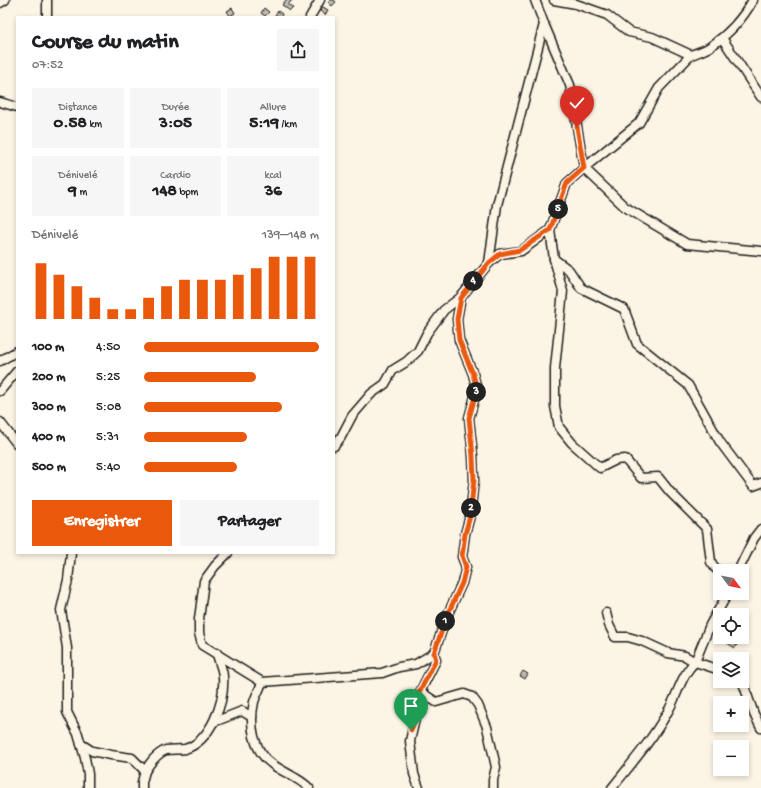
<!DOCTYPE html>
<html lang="fr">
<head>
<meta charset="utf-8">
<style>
  :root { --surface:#fff; --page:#f6f6f6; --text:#202124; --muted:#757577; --accent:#ea580c }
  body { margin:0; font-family:"Gochi Hand",sans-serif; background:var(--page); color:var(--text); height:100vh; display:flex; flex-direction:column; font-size:15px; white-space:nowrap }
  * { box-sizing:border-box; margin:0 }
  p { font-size:13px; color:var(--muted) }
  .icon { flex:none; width:22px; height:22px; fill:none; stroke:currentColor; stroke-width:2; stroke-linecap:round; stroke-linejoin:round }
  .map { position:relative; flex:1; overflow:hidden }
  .sheet { position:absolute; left:16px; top:16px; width:319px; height:538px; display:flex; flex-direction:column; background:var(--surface); border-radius:0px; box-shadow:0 2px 6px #0003 }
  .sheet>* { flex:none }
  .needle { width:26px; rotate:122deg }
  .buttons { position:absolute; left:713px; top:564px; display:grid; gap:8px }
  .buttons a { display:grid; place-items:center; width:36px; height:36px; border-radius:0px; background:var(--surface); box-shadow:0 2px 6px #0003; font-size:20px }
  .pin { position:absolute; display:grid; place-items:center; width:34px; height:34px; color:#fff; margin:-41px -17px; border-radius:50% 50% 50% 0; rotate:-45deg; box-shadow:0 0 4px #0007 }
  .pin .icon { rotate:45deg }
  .km { position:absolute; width:20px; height:20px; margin:-10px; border-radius:50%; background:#222; color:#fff; font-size:11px; line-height:20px; text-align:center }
  .round { display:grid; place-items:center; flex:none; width:42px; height:42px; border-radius:0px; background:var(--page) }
  .summary { display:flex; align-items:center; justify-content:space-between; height:68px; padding:0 16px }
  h1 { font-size:22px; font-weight:700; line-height:30px }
  .stats { display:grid; grid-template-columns:repeat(3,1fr); gap:6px; height:68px; padding:4px 16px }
  .stats div { display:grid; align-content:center; border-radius:0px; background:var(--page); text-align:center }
  .stats b { font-size:17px; font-weight:700 }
  .stats small { font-size:11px; font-weight:400 }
  .stats p { font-size:11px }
  .chart { height:112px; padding:8px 16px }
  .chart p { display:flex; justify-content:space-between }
  .chart svg { width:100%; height:72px; margin-top:4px; stroke:var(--accent); stroke-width:6 }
  .action { display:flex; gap:8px; margin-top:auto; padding:8px 16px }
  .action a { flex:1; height:46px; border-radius:0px; background:var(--accent); color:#fff; font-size:16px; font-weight:700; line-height:46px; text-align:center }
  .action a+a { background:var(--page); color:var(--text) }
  ul { padding:0 16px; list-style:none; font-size:13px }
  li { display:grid; grid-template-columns:64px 48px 1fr; align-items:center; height:30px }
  li i { height:10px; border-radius:5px; background:var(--accent) }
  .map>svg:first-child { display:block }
  .building { fill:url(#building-hatch); stroke:#1c1c1c }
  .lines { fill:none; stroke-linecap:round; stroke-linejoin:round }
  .minor-casing { stroke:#1c1c1c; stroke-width:11 }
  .minor { stroke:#fcf5e5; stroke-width:8 }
  .route-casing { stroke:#fff; stroke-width:8 }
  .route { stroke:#ea580c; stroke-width:5 }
</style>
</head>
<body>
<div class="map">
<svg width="761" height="788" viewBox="0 0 761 788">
  <defs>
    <pattern id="building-hatch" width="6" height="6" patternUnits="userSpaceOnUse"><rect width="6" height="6" fill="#c4c0b3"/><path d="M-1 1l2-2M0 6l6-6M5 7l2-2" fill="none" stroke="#a8a499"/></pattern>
  </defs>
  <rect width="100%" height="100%" fill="#fcf5e5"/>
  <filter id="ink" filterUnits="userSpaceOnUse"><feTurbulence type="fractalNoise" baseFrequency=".025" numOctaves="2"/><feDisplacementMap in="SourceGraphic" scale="8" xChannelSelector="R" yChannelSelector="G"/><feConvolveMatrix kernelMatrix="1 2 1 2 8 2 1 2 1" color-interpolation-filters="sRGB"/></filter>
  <g filter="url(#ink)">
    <g class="building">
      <path d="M286 0H292L288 5 293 8 290 11 282 5Z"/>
      <path d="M330 0H334L336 2 332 6 328 2Z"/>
      <path d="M323 7 328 10 325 15 320 11Z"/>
      <path d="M232 8 235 13 230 16 227 11Z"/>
      <path d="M264 8 269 12 265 16 261 13Z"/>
      <path d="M278 11 282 14 281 17 275 15Z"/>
      <path d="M731 637 741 638 735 648 727 643Z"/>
      <path d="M523 671 528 674 525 679 520 676Z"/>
    </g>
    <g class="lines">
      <defs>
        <g id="minor">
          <path d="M47 0V17"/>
          <path d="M535 0 544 24 570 85 584 168 639 123 659 88 691 55"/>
          <path d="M554 0 576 4 607 15 629 32 652 37 691 55C698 52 706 50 711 46 729 34 743 18 753 0"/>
          <path d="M0 3 5 0"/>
          <path d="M310 17 320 0"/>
          <path d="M722 38 761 97"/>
          <path d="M0 102 17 107"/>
          <path d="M550 230 554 259 569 270 581 288 624 309 637 344 688 385 720 442 753 486 761 483"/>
          <path d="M554 259 563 291 555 368V406L559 427 572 443 600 468 616 460 625 459 641 478 658 477 670 492 707 529 711 562 715 568 720 572"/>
          <path d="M489 263 500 254 521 251 550 230 567 183 584 168 625 207 687 244 761 251"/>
          <path d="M0 361 17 351"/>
          <path d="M0 391 17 371"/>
          <path d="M0 422 17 444"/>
          <path d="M334 446 341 437 352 416 371 394 385 384 393 370 406 362 418 351 427 333 444 310 461 297 489 263 497 205 544 24"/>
          <path d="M71 553 68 580 61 610 67 648V712L78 734 85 758 88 774V788"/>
          <path d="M228 553 215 566 204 581 199 619V633L202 645 262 682 382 673 399 667 416 664 434 653 447 616 462 583 466 567 462 557 465 534 470 516 474 480 473 456 469 418 477 389 473 374 459 340 457 319 461 297"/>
          <path d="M738 571 754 538 761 529"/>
          <path d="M606 613 609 625 615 637H628L642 641 668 653 685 656 695 662 720 670"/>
          <path d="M740 681 743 683 754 714 761 728"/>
          <path d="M262 682C260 689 256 695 254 702 249 724 253 751 272 764 284 773 298 777 309 788"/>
          <path d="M419 694 436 660 434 653"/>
          <path d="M214 722 242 711 252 717"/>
          <path d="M81 744 92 751 111 755 132 758 145 771 142 782V788"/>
          <path d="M145 771C150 763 156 754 166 750 172 749 179 750 185 749 211 741 225 702 223 677 223 669 218 661 217 653"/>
          <path d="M419 788 414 774 410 741 415 719 413 704 419 694H424L436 702 464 694 472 697 478 705 487 727 496 767 493 780V788"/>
          <path d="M612 788C631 764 652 740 667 713 677 697 681 675 695 662L710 625 728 593"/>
        </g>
      </defs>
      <use href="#minor" class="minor-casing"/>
      <use href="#minor" class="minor"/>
    </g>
  </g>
  <g class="lines" filter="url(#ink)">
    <defs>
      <path id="route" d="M411 730 415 719 413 704 436 660 434 653 447 616 462 583 466 567 462 556 465 534 470 516 474 480 473 456 469 418 477 389 473 374 459 340 457 319 461 298 489 263 500 254 520 250 550 230 567 183 584 168 577 127"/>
    </defs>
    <use href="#route" class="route-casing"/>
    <use href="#route" class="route"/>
  </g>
</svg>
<div class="buttons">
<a><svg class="needle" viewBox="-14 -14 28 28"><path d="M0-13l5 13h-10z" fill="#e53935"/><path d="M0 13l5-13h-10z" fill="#757577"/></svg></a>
<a><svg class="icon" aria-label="locate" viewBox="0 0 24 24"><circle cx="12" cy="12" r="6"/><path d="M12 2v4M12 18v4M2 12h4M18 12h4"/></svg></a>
<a><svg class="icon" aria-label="layers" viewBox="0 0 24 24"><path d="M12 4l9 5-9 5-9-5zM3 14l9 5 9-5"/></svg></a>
<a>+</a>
<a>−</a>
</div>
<div class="pin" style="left:411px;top:730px;background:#1e9e55"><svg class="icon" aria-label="arrive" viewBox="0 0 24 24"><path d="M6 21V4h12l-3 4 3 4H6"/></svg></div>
<div class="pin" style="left:577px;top:127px;background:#d93025"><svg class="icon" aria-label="check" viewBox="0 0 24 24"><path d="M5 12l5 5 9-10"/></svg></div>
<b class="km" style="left:445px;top:621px">1</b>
<b class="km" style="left:471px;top:508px">2</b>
<b class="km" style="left:476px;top:392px">3</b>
<b class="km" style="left:473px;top:281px">4</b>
<b class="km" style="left:558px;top:209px">5</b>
<section class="sheet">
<div class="summary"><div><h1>Course du matin</h1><p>07:52</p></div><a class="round"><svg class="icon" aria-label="share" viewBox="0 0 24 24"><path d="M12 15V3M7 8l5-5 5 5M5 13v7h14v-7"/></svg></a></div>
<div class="stats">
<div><p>Distance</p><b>0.58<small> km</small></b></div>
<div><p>Durée</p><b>3:05</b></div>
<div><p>Allure</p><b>5:19<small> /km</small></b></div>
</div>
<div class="stats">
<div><p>Dénivelé</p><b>9<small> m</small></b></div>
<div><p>Cardio</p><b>148<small> bpm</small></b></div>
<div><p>kcal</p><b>36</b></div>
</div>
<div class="chart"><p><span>Dénivelé</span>139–148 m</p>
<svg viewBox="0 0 160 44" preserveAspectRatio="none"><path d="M5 44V10M15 44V17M25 44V24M35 44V31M45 44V38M55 44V38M65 44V31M75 44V24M85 44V20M95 44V20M105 44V20M115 44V17M125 44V13M135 44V6M145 44V6M155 44V6"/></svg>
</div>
<ul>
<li><b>100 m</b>4:50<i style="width:100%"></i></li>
<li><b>200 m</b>5:25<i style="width:64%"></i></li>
<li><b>300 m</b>5:08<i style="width:79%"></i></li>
<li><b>400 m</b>5:31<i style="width:59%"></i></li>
<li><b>500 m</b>5:40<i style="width:53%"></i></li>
</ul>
<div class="action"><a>Enregistrer</a><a>Partager</a></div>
</section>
</div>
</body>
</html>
